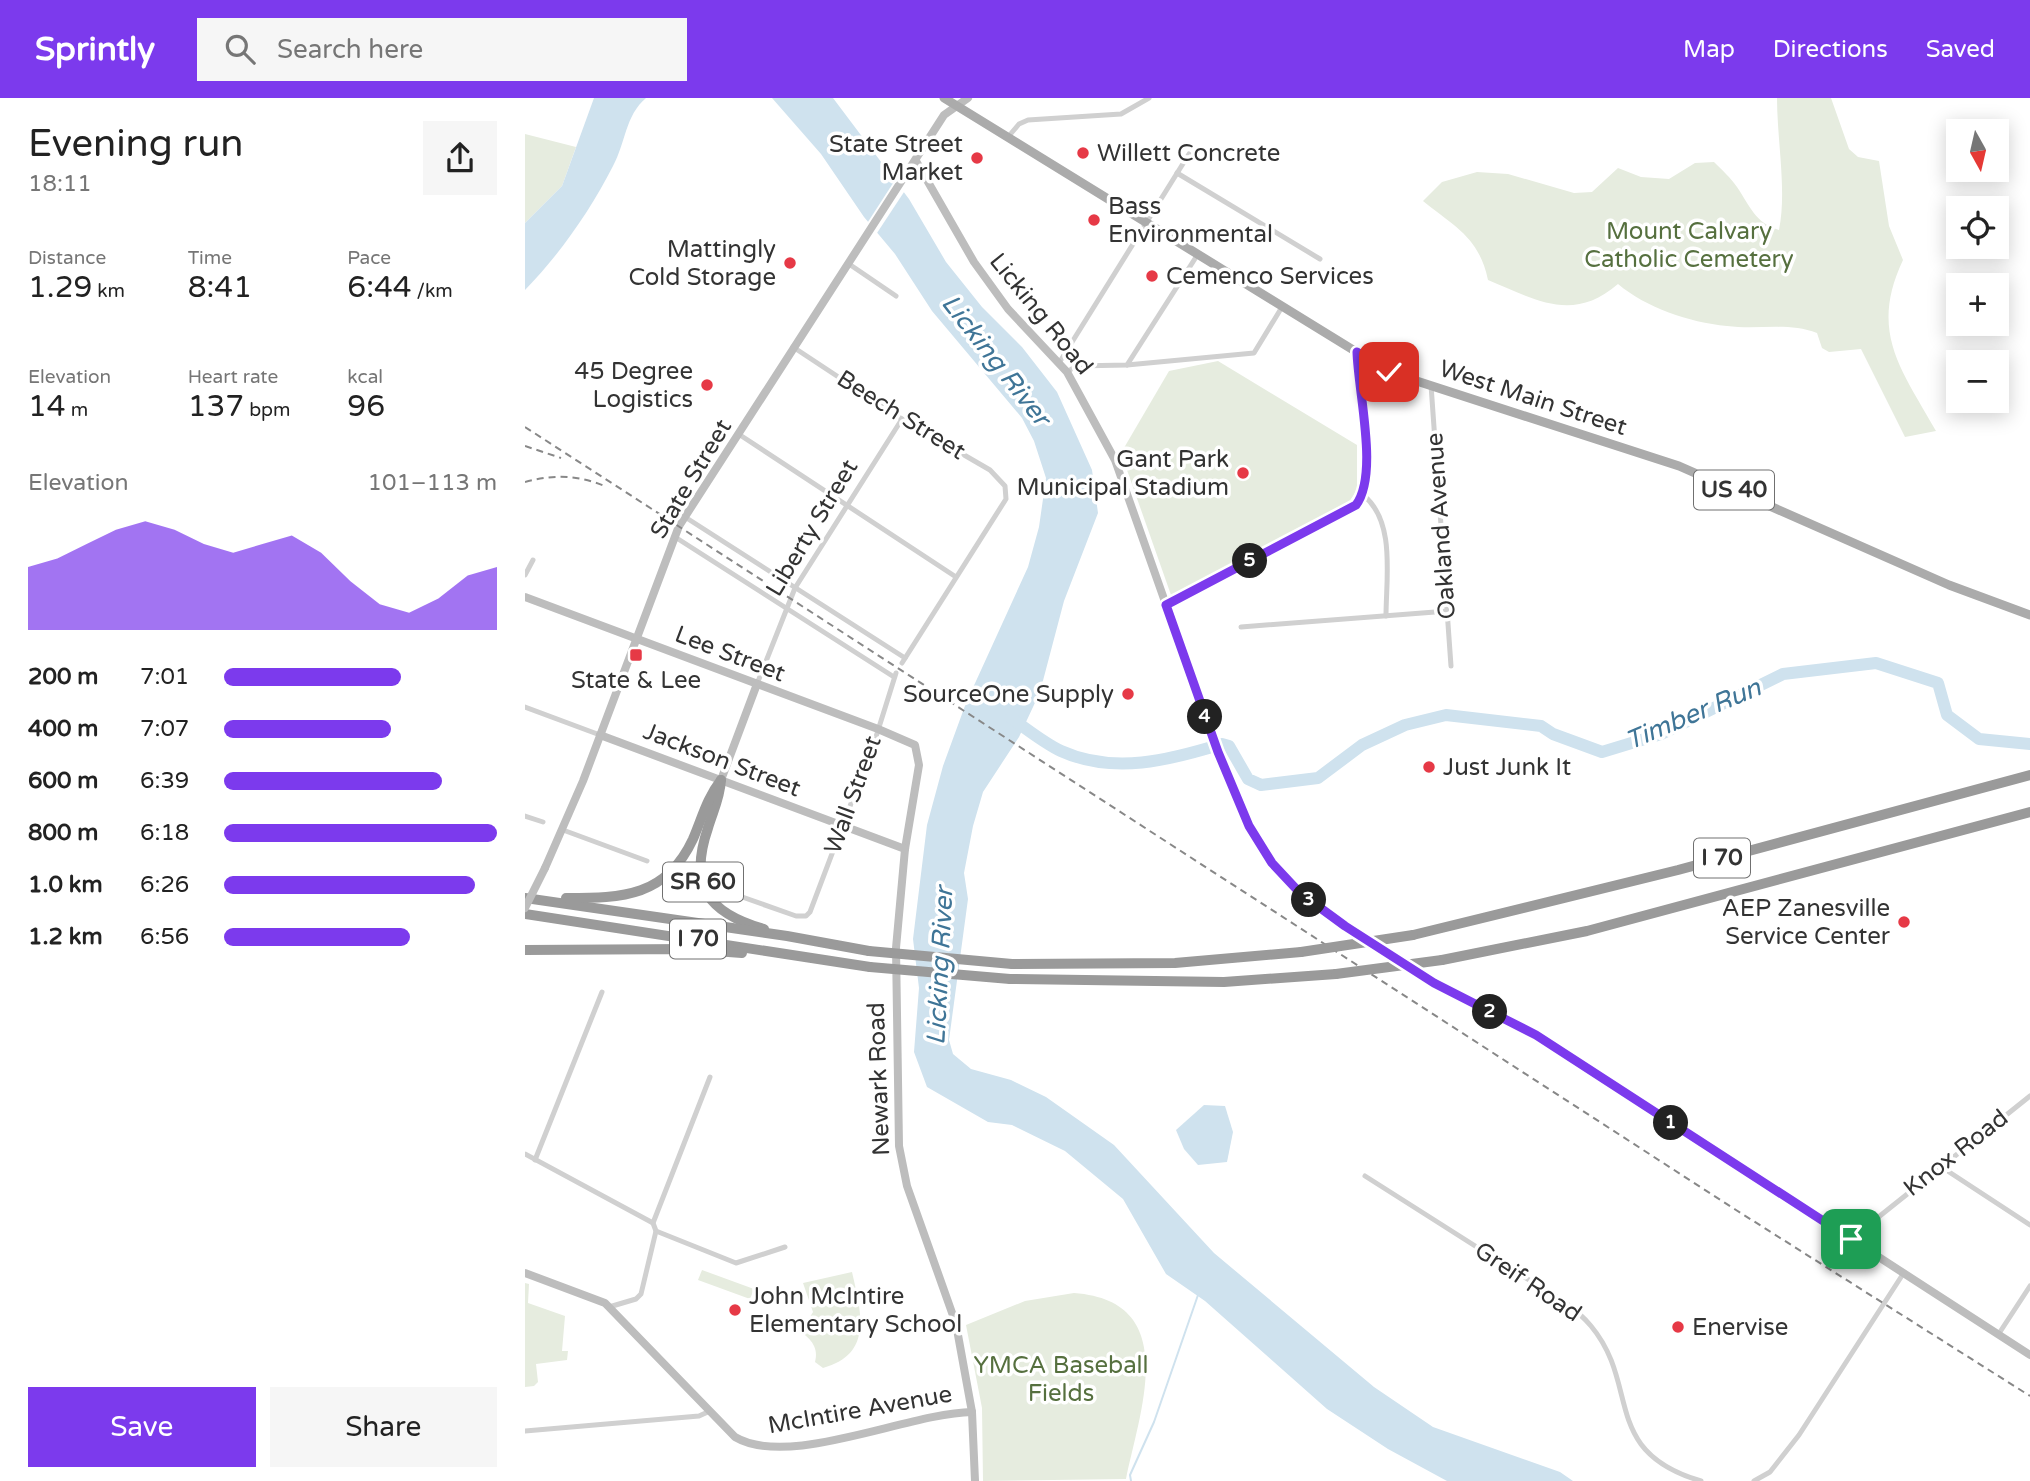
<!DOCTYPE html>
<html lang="en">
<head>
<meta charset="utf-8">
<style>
  :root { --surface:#fff; --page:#f6f6f6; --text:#222; --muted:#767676; --accent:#7c3aed }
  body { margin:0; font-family:"Varela Round",sans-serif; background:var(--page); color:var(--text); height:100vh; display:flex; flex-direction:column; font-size:26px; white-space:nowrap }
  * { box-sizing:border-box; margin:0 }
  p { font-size:23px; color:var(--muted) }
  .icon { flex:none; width:38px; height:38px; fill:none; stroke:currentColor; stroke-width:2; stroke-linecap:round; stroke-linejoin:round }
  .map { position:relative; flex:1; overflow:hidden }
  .sheet { display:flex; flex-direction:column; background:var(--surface); width:525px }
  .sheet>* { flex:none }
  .needle { width:46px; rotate:172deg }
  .tools { position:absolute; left:1421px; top:21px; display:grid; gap:14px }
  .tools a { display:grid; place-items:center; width:63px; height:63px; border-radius:0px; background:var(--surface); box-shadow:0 4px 18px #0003; font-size:35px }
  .pin { position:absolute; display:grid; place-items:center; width:60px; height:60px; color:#fff; margin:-30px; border-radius:14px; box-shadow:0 4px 10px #0006 }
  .km { position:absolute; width:35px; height:35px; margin:-18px; border-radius:50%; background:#222; color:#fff; font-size:19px; line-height:35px; text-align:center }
  .round { display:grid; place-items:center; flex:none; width:74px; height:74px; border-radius:0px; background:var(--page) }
  .summary { display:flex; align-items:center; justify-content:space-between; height:119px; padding:0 28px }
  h1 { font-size:38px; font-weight:600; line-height:52px }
  .metrics { display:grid; grid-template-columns:repeat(3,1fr); gap:10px; height:119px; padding:7px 28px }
  .metrics div { display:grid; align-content:center }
  .metrics b { font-size:30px; font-weight:600 }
  .metrics small { font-size:19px; font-weight:400 }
  .metrics p { font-size:19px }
  .chart { height:196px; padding:14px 28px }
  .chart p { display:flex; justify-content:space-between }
  .chart svg { width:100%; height:126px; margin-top:7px; fill:var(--accent); opacity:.7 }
  .action { display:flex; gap:14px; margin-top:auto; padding:14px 28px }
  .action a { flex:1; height:80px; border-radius:0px; background:var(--accent); color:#fff; font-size:28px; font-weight:600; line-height:80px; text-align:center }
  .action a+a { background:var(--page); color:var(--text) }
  ul { padding:0 28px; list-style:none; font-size:23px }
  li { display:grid; grid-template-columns:112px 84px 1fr; align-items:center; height:52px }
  li i { height:18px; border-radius:9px; background:var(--accent) }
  header { display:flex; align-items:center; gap:42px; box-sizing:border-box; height:98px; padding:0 35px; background:var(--accent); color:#fff }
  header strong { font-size:33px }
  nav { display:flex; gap:38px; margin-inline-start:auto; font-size:24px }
  .search { width:490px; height:63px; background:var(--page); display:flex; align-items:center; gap:18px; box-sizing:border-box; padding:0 24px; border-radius:0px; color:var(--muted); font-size:26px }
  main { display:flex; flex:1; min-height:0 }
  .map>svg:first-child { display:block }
  .green { fill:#e6ecdf }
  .water { fill:#cfe2ee }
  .pier { fill:#fff }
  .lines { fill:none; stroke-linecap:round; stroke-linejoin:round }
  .stream { stroke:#cfe2ee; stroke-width:2 }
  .river { stroke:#cfe2ee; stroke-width:12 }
  .street { stroke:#d0d0d0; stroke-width:5 }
  .secondary { stroke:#bdbdbd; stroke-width:8 }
  .primary { stroke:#ababab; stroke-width:9 }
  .highway { stroke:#9a9a9a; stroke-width:10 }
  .rail { stroke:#888; stroke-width:2; stroke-dasharray:7 5; stroke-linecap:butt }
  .secondary-bridge { stroke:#bdbdbd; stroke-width:8 }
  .highway-bridge { stroke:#9a9a9a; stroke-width:10 }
  .route-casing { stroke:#fff; stroke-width:14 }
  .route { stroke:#7c3aed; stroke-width:9 }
  .poi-dot { fill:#e63946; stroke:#fff; stroke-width:2.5 }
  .labels { text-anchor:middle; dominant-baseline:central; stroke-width:7; stroke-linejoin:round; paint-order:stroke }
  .shield { fill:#fff; stroke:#707070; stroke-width:2 }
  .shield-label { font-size:23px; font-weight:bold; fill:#333 }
  .poi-label { font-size:24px; fill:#333; stroke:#fff; text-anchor:end }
  .park-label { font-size:24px; fill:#56703f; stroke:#fff }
  .street-label { font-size:24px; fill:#333; stroke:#fff }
  .water-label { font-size:26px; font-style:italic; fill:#3f7597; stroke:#fff }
</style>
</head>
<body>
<header>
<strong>Sprintly</strong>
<div class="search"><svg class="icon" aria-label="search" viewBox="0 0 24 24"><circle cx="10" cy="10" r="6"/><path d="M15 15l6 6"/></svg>Search here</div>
<nav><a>Map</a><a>Directions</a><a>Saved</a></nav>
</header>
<main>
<section class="sheet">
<div class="summary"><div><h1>Evening run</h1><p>18:11</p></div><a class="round"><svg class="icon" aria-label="share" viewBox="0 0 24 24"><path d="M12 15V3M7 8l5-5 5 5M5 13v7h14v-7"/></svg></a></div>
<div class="metrics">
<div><p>Distance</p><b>1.29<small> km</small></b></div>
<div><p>Time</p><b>8:41</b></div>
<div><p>Pace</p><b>6:44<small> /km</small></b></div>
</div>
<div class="metrics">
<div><p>Elevation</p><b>14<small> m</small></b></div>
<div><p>Heart rate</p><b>137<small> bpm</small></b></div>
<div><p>kcal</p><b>96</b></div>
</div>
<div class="chart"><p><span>Elevation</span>101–113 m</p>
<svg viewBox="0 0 160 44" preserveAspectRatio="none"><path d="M0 44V22L10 19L20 14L30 9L40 6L50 9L60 14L70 17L80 14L90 11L100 17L110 27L120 35L130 38L140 33L150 25L160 22V44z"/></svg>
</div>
<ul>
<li><b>200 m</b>7:01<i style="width:65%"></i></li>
<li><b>400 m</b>7:07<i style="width:61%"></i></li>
<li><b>600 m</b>6:39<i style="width:80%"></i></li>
<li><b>800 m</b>6:18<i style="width:100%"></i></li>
<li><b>1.0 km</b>6:26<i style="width:92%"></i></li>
<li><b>1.2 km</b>6:56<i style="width:68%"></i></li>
</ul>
<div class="action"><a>Save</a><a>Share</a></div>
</section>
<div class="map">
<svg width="1505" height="1383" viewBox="0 0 1505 1383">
  <rect width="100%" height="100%" fill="#fff"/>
  <g class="green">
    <path d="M1252 0H1306L1324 51 1333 59 1354 63 1364 128 1378 162C1344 234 1376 271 1411 333L1380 339 1336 251 1304 254 1297 250 1292 235C1263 224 1233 232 1202 228 1163 224 1122 210 1093 186 1048 225 1011 202 963 182 954 139 930 129 898 103L917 84 952 74 983 76 1049 95 1067 94 1093 70 1116 79 1144 81 1170 65 1189 64C1197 72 1206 80 1212 89 1225 108 1230 125 1254 132 1262 93 1252 42 1252 0Z"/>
    <path d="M0 36 51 49 37 88 0 125Z"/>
    <path d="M693 263 832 347V392L822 407 646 497 596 355 644 273Z"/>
    <path d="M177 1172 229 1191 225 1201 173 1182Z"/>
    <path d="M327 1174C336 1214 349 1256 298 1270L290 1264C294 1250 286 1241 276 1234L288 1214 278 1185Z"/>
    <path d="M0 1185 4 1186 3 1205 40 1218 37 1253H43L42 1262 11 1266 13 1284 9 1288 0 1289Z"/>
    <path d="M549 1195C657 1203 615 1312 601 1381L458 1383 457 1310 441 1227 500 1203Z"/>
  </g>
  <g class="water">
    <path d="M69 0H121C100 18 101 44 88 68 65 113 35 156 0 192V125L37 88Z"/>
    <path d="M247 0H308L384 101 421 164 457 209 497 249 532 294 567 372 573 415 539 503 515 594 494 639 458 694 448 728 439 775 443 801 424 942 428 956 446 971 486 982 521 999 589 1047 689 1155 849 1289 908 1329 1035 1374 1048 1383H922L863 1351 802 1311 680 1203 641 1176 598 1101 540 1053 487 1027 463 1024 402 989 389 954 394 890 388 841 402 727 418 668 441 605 503 469 514 429 521 380 509 343 497 320 407 213 370 156 339 119 296 56Z"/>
    <path d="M679 1007 700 1008 708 1034 702 1064 673 1067 659 1051 651 1032Z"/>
  </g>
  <path class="pier" d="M372 79 381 91 350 138 341 127Z"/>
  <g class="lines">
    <path class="stream" d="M606 1383 605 1377 629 1324 673 1197"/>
    <path class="river" d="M486 620C502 631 519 645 536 653 589 677 645 662 697 646L704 648 723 681 736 687 793 680 837 647 880 627 921 617 1016 628 1028 636 1077 654 1136 636 1258 576 1351 565 1413 585 1422 617 1454 641 1505 646"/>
    <g class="street">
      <path d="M483 39 494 26 503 22 596 16 624 0"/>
      <path d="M652 75 795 161"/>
      <path d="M324 166 371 198"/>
      <path d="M268 249 377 321 465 372 480 388 481 401 377 565"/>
      <path d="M832 254 841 372 838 397C871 423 861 480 861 518"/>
      <path d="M534 265 664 56"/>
      <path d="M602 267 673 156"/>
      <path d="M542 274 551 268 602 267 729 255 757 209"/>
      <path d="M906 287 926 568"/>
      <path d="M215 337 431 479"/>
      <path d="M160 419 380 560"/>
      <path d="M150 439 369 579"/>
      <path d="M0 477 8 462"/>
      <path d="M641 507 815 417 838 397"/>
      <path d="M716 529 923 513"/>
      <path d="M232 586 270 490 377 321"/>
      <path d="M0 609 75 637"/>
      <path d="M0 718 18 724"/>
      <path d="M38 732 122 763"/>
      <path d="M203 794 271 818H281L285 814 350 642 371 575"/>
      <path d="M0 1056 128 1125"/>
      <path d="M10 1062 77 894"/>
      <path d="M1415 1068 1505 1127"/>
      <path d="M840 1078C889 1109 939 1141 988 1172 1014 1189 1046 1204 1066 1228 1116 1288 1075 1353 1176 1383"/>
      <path d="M131 1133 211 1165 260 1149"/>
      <path d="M1326 1141 1505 998"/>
      <path d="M84 1209 111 1201 116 1196 131 1133 128 1125 185 979"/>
      <path d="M1473 1237 1505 1188"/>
      <path d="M0 1333 174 1318 185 1313"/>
      <path d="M1229 1383 1245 1374 1274 1337 1378 1176"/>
    </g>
    <g class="secondary">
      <path d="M391 63 449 164 483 211 542 274 590 362 693 654 724 728 747 765 775 795 820 828 932 898 1011 937 1505 1257"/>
      <path d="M0 499 353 631 390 647 394 667 380 751 371 850 374 1048 382 1088 431 1226 447 1314 450 1383"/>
      <path d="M75 637 380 751"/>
      <path d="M196 682 232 586"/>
      <path d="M20 770 58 683 154 428 419 17 443 0"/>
      <path d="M0 1175 80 1205 210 1339C264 1371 383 1315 447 1314"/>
    </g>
    <path class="primary" d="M419 0 864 274 1154 368 1424 487 1505 517"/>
    <g class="highway">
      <path d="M196 682C195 700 188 713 183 730 163 788 183 815 239 831"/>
      <path d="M0 800 262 838 344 853"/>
      <path d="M41 800C98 800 141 799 168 741 177 720 182 700 196 682"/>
      <path d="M0 816 345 869"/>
      <path d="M888 837 1153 772 1505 677"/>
      <path d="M0 852 163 851 217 855"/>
      <path d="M917 862 1062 833 1505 714"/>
      <path d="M487 866 650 865 776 854"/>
      <path d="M485 881 699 884 811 876"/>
    </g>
    <g class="rail">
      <path d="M0 329 1211 1112 1505 1298"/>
      <path d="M0 348 36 360"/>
      <path d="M0 384C29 376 54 377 82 389"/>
    </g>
    <path class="secondary-bridge" d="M0 810 20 770"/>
    <g class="highway-bridge">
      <path d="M344 853 487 866"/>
      <path d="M776 854 888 837"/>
      <path d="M345 869 485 881"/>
      <path d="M811 876 917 862"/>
    </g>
  </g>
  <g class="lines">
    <defs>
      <path id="route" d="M864 274 832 254C833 294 854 376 831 407L641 507 693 654 724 728 747 765 775 795 820 828 909 885 1011 937 1326 1141"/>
    </defs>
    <use href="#route" class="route-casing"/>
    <use href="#route" class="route"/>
  </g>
  <g class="poi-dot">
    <circle cx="558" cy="55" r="7"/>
    <circle cx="452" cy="60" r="7"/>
    <circle cx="569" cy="122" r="7"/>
    <circle cx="265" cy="165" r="7"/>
    <circle cx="627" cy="178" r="7"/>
    <circle cx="182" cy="287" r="7"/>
    <circle cx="718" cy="375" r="7"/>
    <rect x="104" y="550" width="14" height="14" rx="3.5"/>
    <circle cx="603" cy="596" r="7"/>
    <circle cx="904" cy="669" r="7"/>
    <circle cx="1379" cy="824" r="7"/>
    <circle cx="210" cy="1212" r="7"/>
    <circle cx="1153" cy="1229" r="7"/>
  </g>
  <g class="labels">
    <g class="shield">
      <rect x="1169" y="372.5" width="80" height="39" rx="5"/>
      <rect x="1169" y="740.5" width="56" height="39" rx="5"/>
      <rect x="138" y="764.5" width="80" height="39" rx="5"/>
      <rect x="145" y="821.5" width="56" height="39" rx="5"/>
    </g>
    <g class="shield-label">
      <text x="1209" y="392">US 40</text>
      <text x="1197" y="760">I 70</text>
      <text x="178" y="784">SR 60</text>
      <text x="173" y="841">I 70</text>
    </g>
    <g class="poi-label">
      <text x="438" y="46">State Street<tspan x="438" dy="28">Market</tspan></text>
      <text x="572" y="55" text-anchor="start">Willett Concrete</text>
      <text x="583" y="108" text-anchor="start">Bass<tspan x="583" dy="28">Environmental</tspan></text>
      <text x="251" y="151">Mattingly<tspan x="251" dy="28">Cold Storage</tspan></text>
      <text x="641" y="178" text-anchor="start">Cemenco Services</text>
      <text x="168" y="273">45 Degree<tspan x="168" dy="28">Logistics</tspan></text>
      <text x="704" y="361">Gant Park<tspan x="704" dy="28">Municipal Stadium</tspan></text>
      <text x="111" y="582" text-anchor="middle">State &amp; Lee</text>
      <text x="589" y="596">SourceOne Supply</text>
      <text x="918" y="669" text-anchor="start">Just Junk It</text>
      <text x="1365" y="810">AEP Zanesville<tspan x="1365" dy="28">Service Center</tspan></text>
      <text x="224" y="1198" text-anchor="start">John McIntire<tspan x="224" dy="28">Elementary School</tspan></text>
      <text x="1167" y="1229" text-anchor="start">Enervise</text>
    </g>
    <g class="park-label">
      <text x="1164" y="133">Mount Calvary<tspan x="1164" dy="28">Catholic Cemetery</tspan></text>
      <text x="536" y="1267">YMCA Baseball<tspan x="536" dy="28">Fields</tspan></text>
    </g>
    <g class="street-label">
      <text transform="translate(516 216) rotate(51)">Licking Road</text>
      <text transform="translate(1008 300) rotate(18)">West Main Street</text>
      <text transform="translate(376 317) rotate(32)">Beech Street</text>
      <text transform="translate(166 381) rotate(-59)">State Street</text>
      <text transform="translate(916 428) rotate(-94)">Oakland Avenue</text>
      <text transform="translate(287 430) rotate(-59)">Liberty Street</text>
      <text transform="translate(205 556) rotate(21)">Lee Street</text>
      <text transform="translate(197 662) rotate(21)">Jackson Street</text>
      <text transform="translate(328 697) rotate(-70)">Wall Street</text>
      <text transform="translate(354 981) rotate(-92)">Newark Road</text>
      <text transform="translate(1431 1055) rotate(-38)">Knox Road</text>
      <text transform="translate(1003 1184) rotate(34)">Greif Road</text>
      <text transform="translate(335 1312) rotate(-10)">McIntire Avenue</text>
    </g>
    <g class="water-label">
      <text transform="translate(471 262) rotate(52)">Licking River</text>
      <text transform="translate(1168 616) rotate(-23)">Timber Run</text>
      <text transform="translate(415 868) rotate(-87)">Licking River</text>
    </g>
  </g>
</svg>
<div class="tools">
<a><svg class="needle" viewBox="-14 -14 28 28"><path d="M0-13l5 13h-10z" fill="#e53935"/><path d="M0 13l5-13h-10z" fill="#767676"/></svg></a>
<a><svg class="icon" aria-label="locate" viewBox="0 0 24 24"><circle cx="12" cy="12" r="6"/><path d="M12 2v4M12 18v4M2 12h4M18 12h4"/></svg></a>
<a>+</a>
<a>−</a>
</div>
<div class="pin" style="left:1326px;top:1141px;background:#1e9e55"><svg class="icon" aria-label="arrive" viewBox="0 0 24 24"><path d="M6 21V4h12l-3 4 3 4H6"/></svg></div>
<div class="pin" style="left:864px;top:274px;background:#d93025"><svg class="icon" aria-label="check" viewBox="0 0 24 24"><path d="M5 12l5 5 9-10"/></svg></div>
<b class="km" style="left:1146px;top:1025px">1</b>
<b class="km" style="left:965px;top:914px">2</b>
<b class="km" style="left:784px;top:802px">3</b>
<b class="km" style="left:680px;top:619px">4</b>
<b class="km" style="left:725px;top:463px">5</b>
</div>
</main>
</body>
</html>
